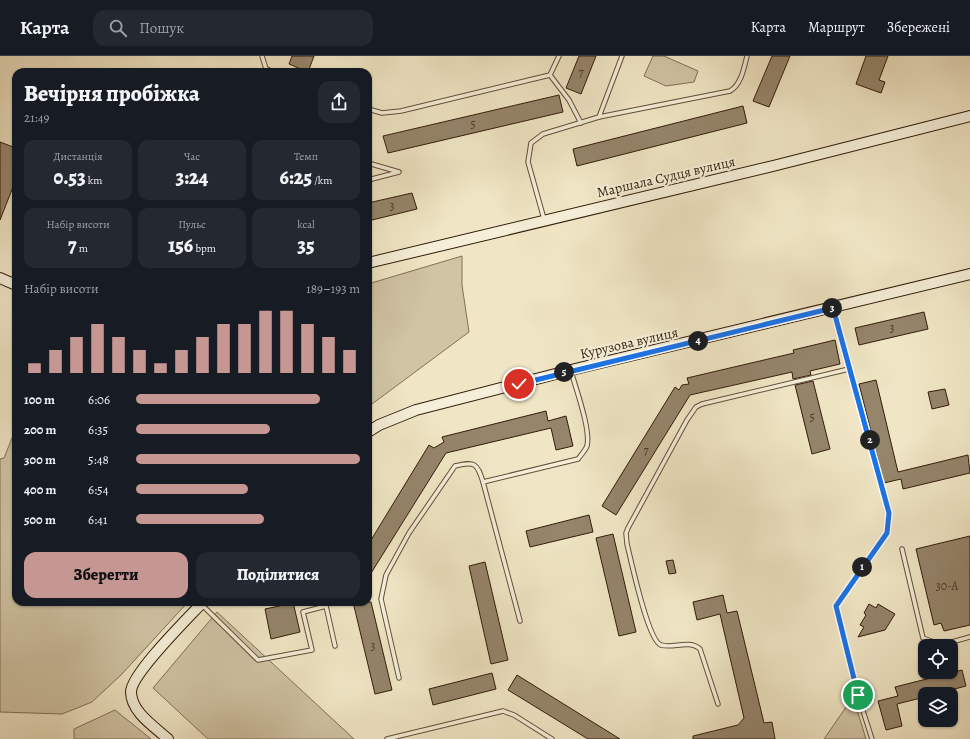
<!DOCTYPE html>
<html lang="uk">
<head>
<meta charset="utf-8">
<style>
  :root { --surface:#171b24; --page:#242831; --text:#f1f3f6; --muted:#9ea1a6; --line:#363941; --accent:#c59692 }
  body { margin:0; font-family:Alegreya,serif; background:var(--page); color:var(--text); height:100vh; display:flex; flex-direction:column; font-size:15px; white-space:nowrap }
  * { box-sizing:border-box; margin:0 }
  p { font-size:13px; color:var(--muted) }
  .icon { flex:none; width:22px; height:22px; fill:none; stroke:currentColor; stroke-width:2; stroke-linecap:round; stroke-linejoin:round }
  .map { position:relative; flex:1; overflow:hidden }
  .sheet { position:absolute; left:12px; top:12px; width:360px; height:538px; display:flex; flex-direction:column; background:var(--surface); border-radius:12px; box-shadow:0 1px 3px #0004 }
  .sheet>* { flex:none }
  .fabs { position:absolute; left:918px; top:583px; display:grid; gap:8px }
  .fabs a { display:grid; place-items:center; width:40px; height:40px; border-radius:8px; background:var(--surface); box-shadow:0 1px 3px #0004; font-size:20px }
  .pin { position:absolute; display:grid; place-items:center; width:34px; height:34px; color:#fff; margin:-17px; border:2px solid #fff; border-radius:50%; box-shadow:0 1px 4px #0007 }
  .km { position:absolute; width:20px; height:20px; margin:-10px; border-radius:50%; background:#222; color:#fff; font-size:11px; line-height:20px; text-align:center }
  .round { display:grid; place-items:center; flex:none; width:42px; height:42px; border-radius:12px; background:var(--page) }
  .headline { display:flex; align-items:center; justify-content:space-between; height:68px; padding:0 12px }
  h1 { font-size:22px; font-weight:800; line-height:30px }
  .metrics { display:grid; grid-template-columns:repeat(3,1fr); gap:6px; height:68px; padding:4px 12px }
  .metrics div { display:grid; align-content:center; border-radius:10px; background:var(--page); text-align:center }
  .metrics b { font-size:20px; font-weight:800 }
  .metrics small { font-size:11px; font-weight:400 }
  .metrics p { font-size:11px }
  .chart { height:112px; padding:8px 12px }
  .chart p { display:flex; justify-content:space-between }
  .chart svg { width:100%; height:72px; margin-top:4px; stroke:var(--accent); stroke-width:6 }
  .primary-button { display:flex; gap:8px; margin-top:auto; padding:8px 12px }
  .primary-button a { flex:1; height:46px; border-radius:12px; background:var(--accent); color:#111; font-size:16px; font-weight:800; line-height:46px; text-align:center }
  .primary-button a+a { background:var(--page); color:var(--text) }
  ul { padding:0 12px; list-style:none; font-size:13px }
  li { display:grid; grid-template-columns:64px 48px 1fr; align-items:center; height:30px }
  li i { height:10px; border-radius:5px; background:var(--accent) }
  header { display:flex; align-items:center; gap:24px; box-sizing:border-box; height:56px; padding:0 20px; background:var(--surface); border-bottom:1px solid var(--line) }
  header strong { font-size:19px }
  nav { display:flex; gap:22px; margin-inline-start:auto; font-size:14px }
  .search { width:280px; height:36px; background:var(--page); display:flex; align-items:center; gap:10px; box-sizing:border-box; padding:0 14px; border-radius:12px; color:var(--muted); font-size:15px }
  .map>svg:first-child { display:block }
  .green { fill:#d0c4a5; stroke:#817058 }
  .building { fill:#95856b; stroke:#321c0a }
  .lines { fill:none; stroke-linecap:round; stroke-linejoin:round }
  .lane-casing { stroke:#624e39; stroke-width:5.5 }
  .secondary-casing { stroke:#321c0a; stroke-width:12 }
  .lane { stroke:#f5efd9; stroke-width:3.5 }
  .secondary { stroke:#f5efd9; stroke-width:10 }
  .route-casing { stroke:#fff; stroke-width:8 }
  .route { stroke:#1a73e8; stroke-width:5 }
  .labels { text-anchor:middle; dominant-baseline:central; stroke-width:4; stroke-linejoin:round; paint-order:stroke }
  .number-label { font-size:12px; fill:#4b3622 }
  .street-label { font-size:14px; fill:#321c0a; stroke:#f5efd9 }
</style>
</head>
<body>
<header>
<strong>Карта</strong>
<div class="search"><svg class="icon" aria-label="search" viewBox="0 0 24 24"><circle cx="10" cy="10" r="6"/><path d="M15 15l6 6"/></svg>Пошук</div>
<nav><a>Карта</a><a>Маршрут</a><a>Збережені</a></nav>
</header>
<div class="map">
<svg width="970" height="683" viewBox="0 0 970 683">
  <rect width="100%" height="100%" fill="#f0e6c5"/>
  <filter id="stains"><feTurbulence type="fractalNoise" baseFrequency=".005" numOctaves="4"/><feColorMatrix values="0 0 0 0 .2 0 0 0 0 .09 0 0 0 0 .02 0 0 0 .5 -.17"/></filter>
  <radialGradient id="worn" r=".72"><stop offset=".6" stop-color="#630" stop-opacity="0"/><stop offset="1" stop-color="#630" stop-opacity=".3"/></radialGradient>
  <g class="green">
    <path d="M653 0H664L698 15 694 26 666 30 644 20Z"/>
    <path d="M462 200V229L469 276 368 351V228Z"/>
    <path d="M16 372V546H188L121 619 92 646 62 658 0 656V403L4 402Z"/>
    <path d="M217 556 354 683H208L153 632Z"/>
    <path d="M853 641 866 683H824Z"/>
    <path d="M115 654 151 683H74V673Z"/>
  </g>
  <g class="building">
    <path d="M292 0H314L308 16 289 8Z"/>
    <path d="M579 0H596L581 38 566 32Z"/>
    <path d="M772 0H790L769 51 753 45Z"/>
    <path d="M866 0H888L879 24 885 26 881 37 856 28Z"/>
    <path d="M559 39 563 56 388 97 383 80Z"/>
    <path d="M743 50 747 67 577 110 573 93Z"/>
    <path d="M0 86 16 92V132L13 131 0 164Z"/>
    <path d="M412 137 417 153 368 165V147Z"/>
    <path d="M924 256 928 273 859 289 855 272Z"/>
    <path d="M835 284 840 308 810 315 811 319 793 323 792 316 690 339 616 459 602 450 675 331 679 334 682 329 689 328 687 322 794 297 793 294Z"/>
    <path d="M876 324 898 416 968 399 970 417 903 433 901 423 884 427 859 328Z"/>
    <path d="M813 325 830 393 812 398 795 329Z"/>
    <path d="M945 333 949 349 932 353 928 336Z"/>
    <path d="M546 355 548 365 566 360 573 390 556 394 551 372 446 397 368 522V489L429 389 434 392 444 386 442 381Z"/>
    <path d="M589 459 593 476 530 491 526 475Z"/>
    <path d="M613 478 636 576 619 580 596 482Z"/>
    <path d="M970 480V569L944 575 941 567 934 569 916 493Z"/>
    <path d="M673 504 676 517 669 518 666 505Z"/>
    <path d="M485 506 508 604 491 608 469 510Z"/>
    <path d="M723 539 727 557 737 555 764 667 772 666 775 683H693V680L738 669 744 662 720 558 697 564 693 546Z"/>
    <path d="M283 546H293L300 576 271 583 265 553 284 549Z"/>
    <path d="M353 546H371L392 634 375 638Z"/>
    <path d="M869 548 876 552 878 548 895 558 885 574 858 581 864 571 860 569 866 559 864 557Z"/>
    <path d="M962 614 966 630 936 638H925V641L897 648 902 670 886 674 878 645 898 640 895 631Z"/>
    <path d="M492 617 496 633 433 649 429 633Z"/>
    <path d="M517 619 620 683H588L508 634Z"/>
  </g>
  <g class="lines">
    <defs>
      <g id="lane">
        <path d="M262 0 267 16"/>
        <path d="M622 0 599 61 730 35C741 29 744 12 747 0"/>
        <path d="M267 13 273 16"/>
        <path d="M550 19 569 44 581 67"/>
        <path d="M368 53 382 57 401 55 550 19 559 0"/>
        <path d="M368 107 399 116 368 124"/>
        <path d="M544 163 528 106 531 87 543 78 599 61"/>
        <path d="M833 252 889 457 887 477 836 550 858 639 872 683"/>
        <path d="M483 426 520 565"/>
        <path d="M902 493 923 582 941 589 970 581"/>
        <path d="M202 549 258 604 312 594 303 556 326 550 335 590"/>
        <path d="M399 622 381 543 386 519 409 477 455 410C475 405 477 407 483 426L578 403C581 399 585 395 587 390 591 374 576 333 571 315"/>
        <path d="M718 648 700 593C689 583 673 593 661 589 648 585 631 504 627 488L626 477 628 472 687 364 696 351 702 348 849 313"/>
        <path d="M387 683 503 655 514 659 552 683"/>
      </g>
      <g id="secondary">
        <path d="M368 207 773 110 970 60"/>
        <path d="M0 222 16 229"/>
        <path d="M368 376 379 369 416 354 571 314 970 218"/>
        <path d="M168 683C155 671 131 656 131 636 131 618 189 561 203 546"/>
      </g>
    </defs>
    <use href="#lane" class="lane-casing"/>
    <use href="#secondary" class="secondary-casing"/>
    <use href="#lane" class="lane"/>
    <use href="#secondary" class="secondary"/>
  </g>
  <g class="lines">
    <defs>
      <path id="route" d="M519 328 833 252 889 457 887 477 836 550 858 639"/>
    </defs>
    <use href="#route" class="route-casing"/>
    <use href="#route" class="route"/>
  </g>
  <g class="labels">
    <g class="number-label">
      <text x="581" y="16">7</text>
      <text x="473" y="68">5</text>
      <text x="392" y="150">3</text>
      <text x="892" y="272">3</text>
      <text x="812" y="361">5</text>
      <text x="646" y="394">7</text>
      <text x="947" y="530">30-А</text>
      <text x="373" y="590">3</text>
    </g>
    <g class="street-label">
      <text transform="translate(666 121) rotate(-13)">Маршала Судця вулиця</text>
      <text transform="translate(629 287) rotate(-13)">Курузова вулиця</text>
    </g>
  </g>
  <rect width="100%" height="100%" filter="url(#stains)"/>
  <rect width="100%" height="100%" fill="url(#worn)"/>
</svg>
<div class="fabs">
<a><svg class="icon" aria-label="locate" viewBox="0 0 24 24"><circle cx="12" cy="12" r="6"/><path d="M12 2v4M12 18v4M2 12h4M18 12h4"/></svg></a>
<a><svg class="icon" aria-label="layers" viewBox="0 0 24 24"><path d="M12 4l9 5-9 5-9-5zM3 14l9 5 9-5"/></svg></a>
</div>
<div class="pin" style="left:858px;top:639px;background:#1e9e55"><svg class="icon" aria-label="arrive" viewBox="0 0 24 24"><path d="M6 21V4h12l-3 4 3 4H6"/></svg></div>
<div class="pin" style="left:519px;top:328px;background:#d93025"><svg class="icon" aria-label="check" viewBox="0 0 24 24"><path d="M5 12l5 5 9-10"/></svg></div>
<b class="km" style="left:862px;top:511px">1</b>
<b class="km" style="left:870px;top:384px">2</b>
<b class="km" style="left:832px;top:252px">3</b>
<b class="km" style="left:698px;top:285px">4</b>
<b class="km" style="left:564px;top:316px">5</b>
<section class="sheet">
<div class="headline"><div><h1>Вечірня пробіжка</h1><p>21:49</p></div><a class="round"><svg class="icon" aria-label="share" viewBox="0 0 24 24"><path d="M12 15V3M7 8l5-5 5 5M5 13v7h14v-7"/></svg></a></div>
<div class="metrics">
<div><p>Дистанція</p><b>0.53<small> km</small></b></div>
<div><p>Час</p><b>3:24</b></div>
<div><p>Темп</p><b>6:25<small> /km</small></b></div>
</div>
<div class="metrics">
<div><p>Набір висоти</p><b>7<small> m</small></b></div>
<div><p>Пульс</p><b>156<small> bpm</small></b></div>
<div><p>kcal</p><b>35</b></div>
</div>
<div class="chart"><p><span>Набір висоти</span>189–193 m</p>
<svg viewBox="0 0 160 44" preserveAspectRatio="none"><path d="M5 44V38M15 44V30M25 44V22M35 44V14M45 44V22M55 44V30M65 44V38M75 44V30M85 44V22M95 44V14M105 44V14M115 44V6M125 44V6M135 44V14M145 44V22M155 44V30"/></svg>
</div>
<ul>
<li><b>100 m</b>6:06<i style="width:82%"></i></li>
<li><b>200 m</b>6:35<i style="width:60%"></i></li>
<li><b>300 m</b>5:48<i style="width:100%"></i></li>
<li><b>400 m</b>6:54<i style="width:50%"></i></li>
<li><b>500 m</b>6:41<i style="width:57%"></i></li>
</ul>
<div class="primary-button"><a>Зберегти</a><a>Поділитися</a></div>
</section>
</div>
</body>
</html>
